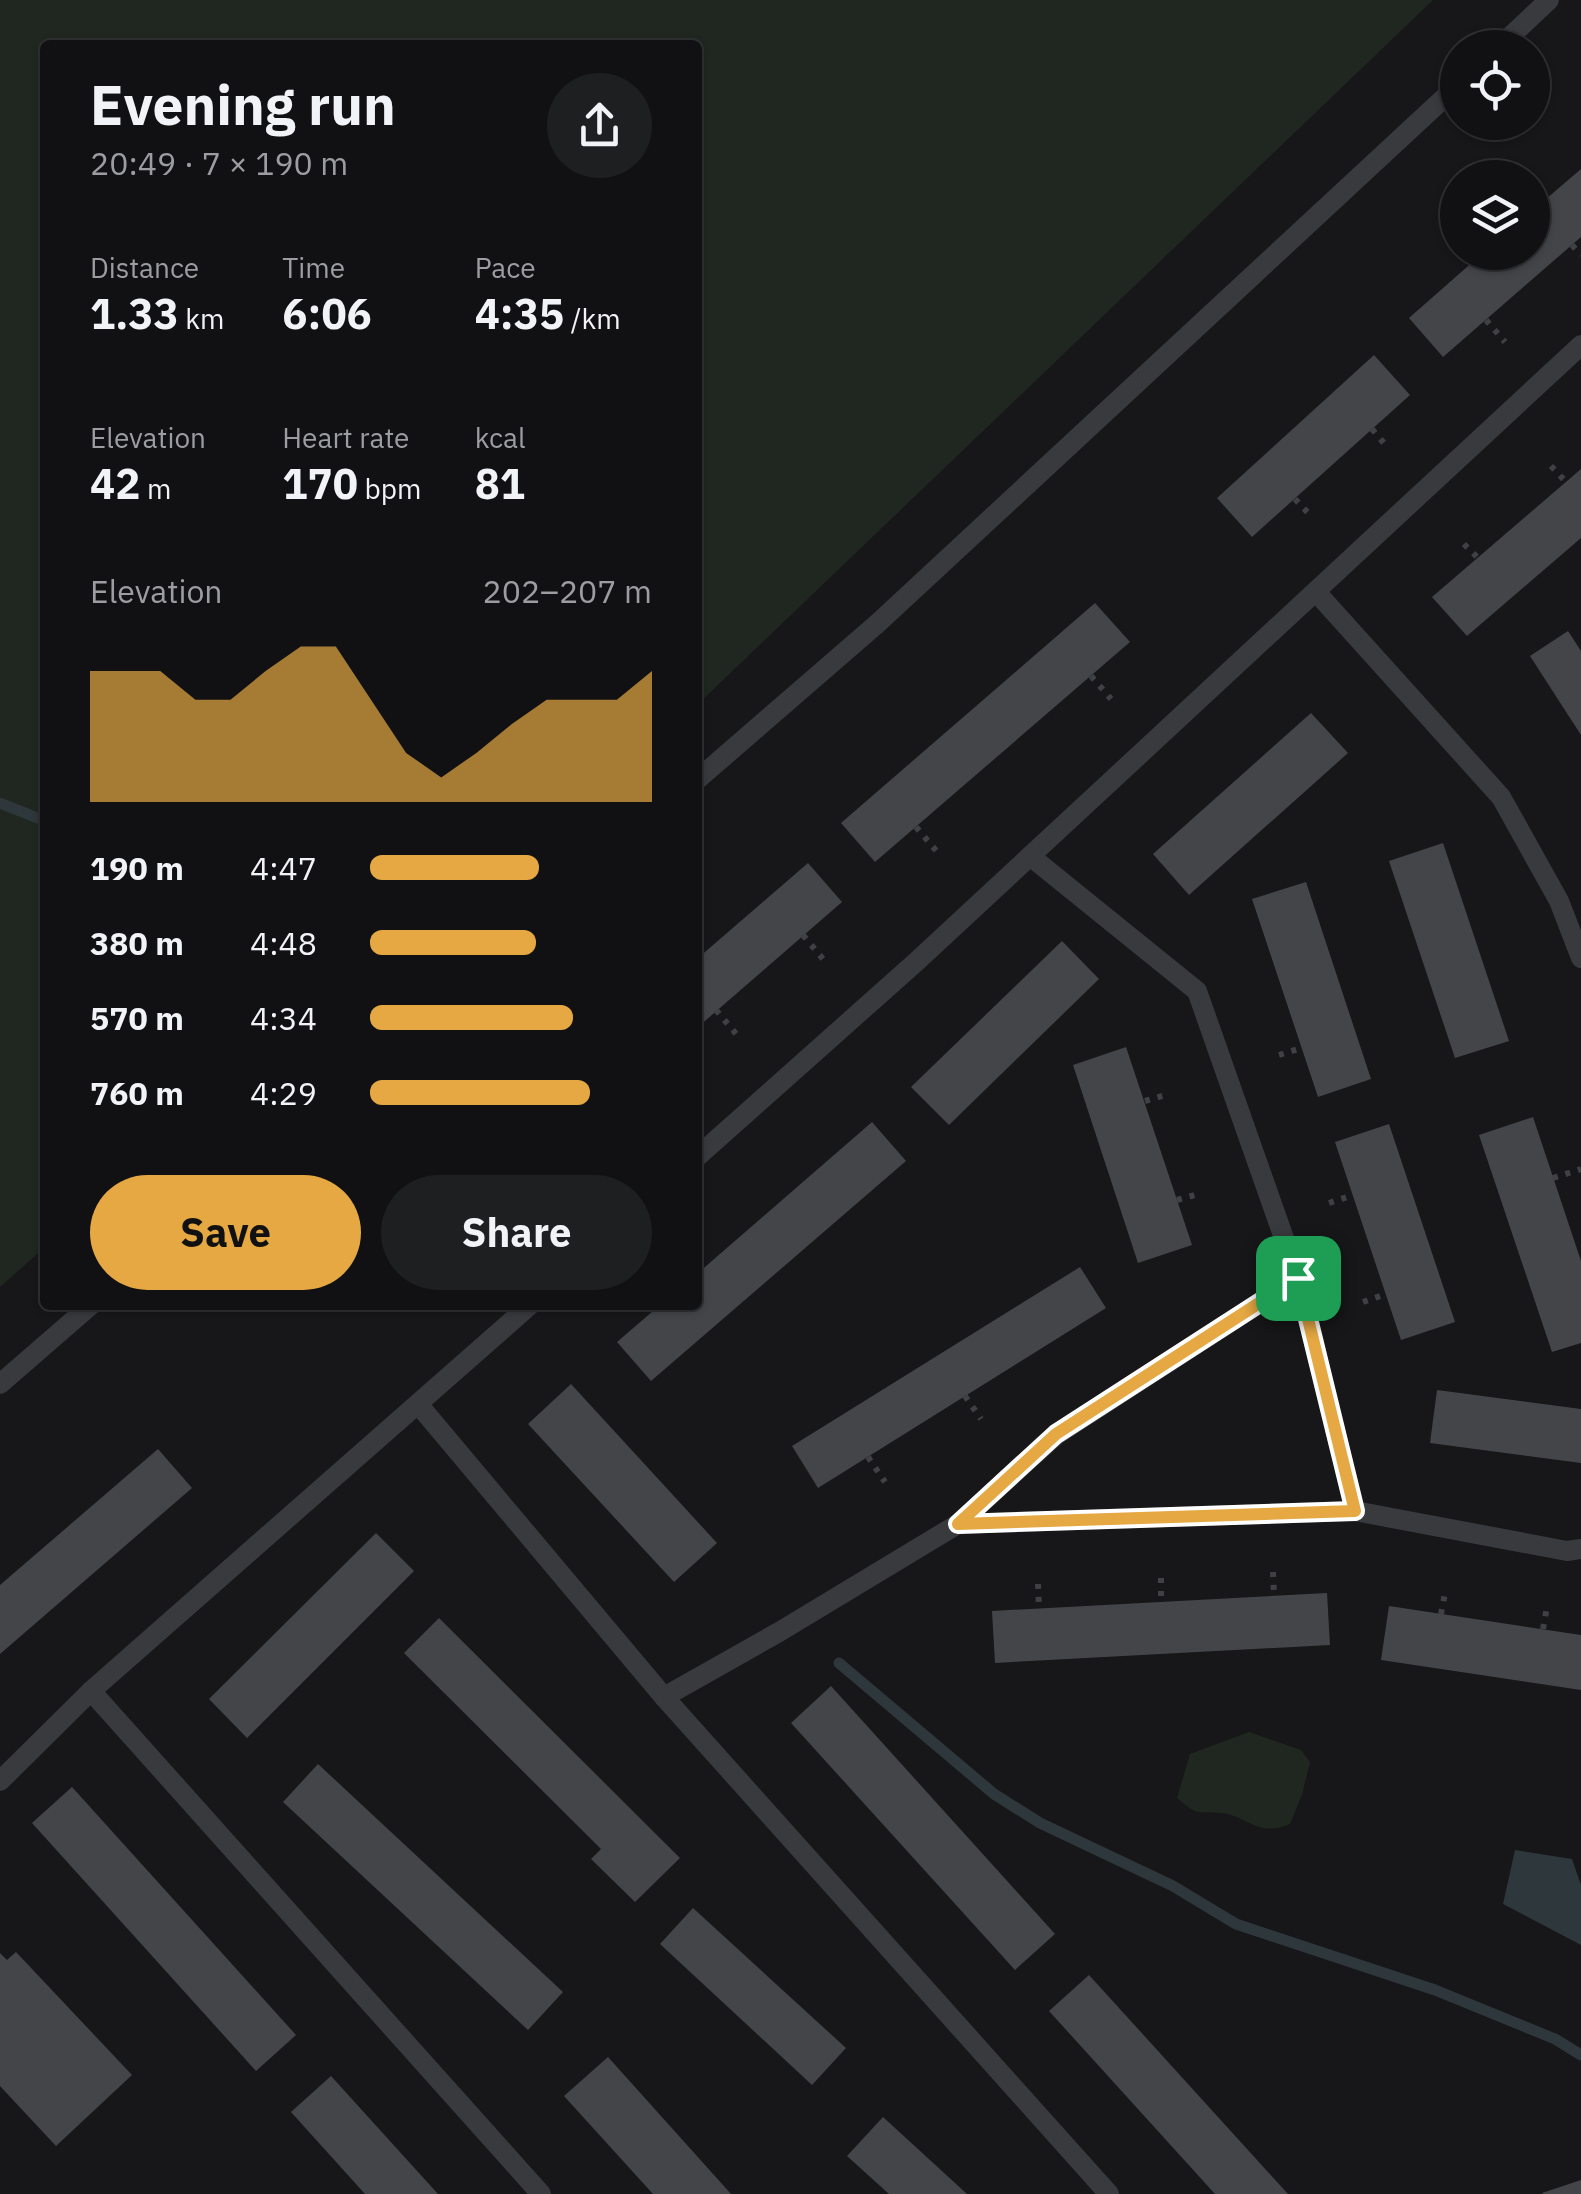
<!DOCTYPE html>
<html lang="en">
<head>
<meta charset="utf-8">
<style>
  :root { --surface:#111113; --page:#1e1f21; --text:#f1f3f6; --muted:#9c9da0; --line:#303133; --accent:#e5a843 }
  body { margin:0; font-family:"IBM Plex Sans",sans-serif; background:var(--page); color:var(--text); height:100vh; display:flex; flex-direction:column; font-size:38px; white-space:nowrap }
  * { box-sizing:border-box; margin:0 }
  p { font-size:32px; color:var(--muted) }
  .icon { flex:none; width:55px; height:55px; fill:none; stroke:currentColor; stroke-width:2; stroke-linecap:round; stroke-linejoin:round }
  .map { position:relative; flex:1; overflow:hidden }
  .panel { position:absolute; left:40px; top:40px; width:662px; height:1270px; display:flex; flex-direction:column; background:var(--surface); border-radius:10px; box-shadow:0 2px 8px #0004,0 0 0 2px var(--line) }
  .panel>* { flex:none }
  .fabs { position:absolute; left:1440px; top:30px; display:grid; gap:20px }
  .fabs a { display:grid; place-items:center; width:110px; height:110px; border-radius:50%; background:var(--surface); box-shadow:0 2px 8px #0004,0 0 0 2px var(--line); font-size:50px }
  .pin { position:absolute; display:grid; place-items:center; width:85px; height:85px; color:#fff; margin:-42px; border-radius:20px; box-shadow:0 5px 15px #0006 }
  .round { display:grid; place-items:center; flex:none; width:105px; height:105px; border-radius:52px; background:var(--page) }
  .summary { display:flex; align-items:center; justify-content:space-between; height:170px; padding:0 50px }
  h1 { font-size:55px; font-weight:700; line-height:75px }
  .figures { display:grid; grid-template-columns:repeat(3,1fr); gap:15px; height:170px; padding:10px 50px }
  .figures div { display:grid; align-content:center }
  .figures b { font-size:42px; font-weight:700 }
  .figures small { font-size:28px; font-weight:400 }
  .figures p { font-size:28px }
  .chart { height:280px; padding:20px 50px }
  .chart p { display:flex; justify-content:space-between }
  .chart svg { width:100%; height:180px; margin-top:10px; fill:var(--accent); opacity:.7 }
  .button { display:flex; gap:20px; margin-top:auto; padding:20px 50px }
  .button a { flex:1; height:115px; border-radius:60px; background:var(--accent); color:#111; font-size:40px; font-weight:700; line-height:115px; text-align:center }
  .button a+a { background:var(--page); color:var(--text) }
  ul { padding:0 50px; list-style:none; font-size:32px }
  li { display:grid; grid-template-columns:160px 120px 1fr; align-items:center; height:75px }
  li i { height:25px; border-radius:12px; background:var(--accent) }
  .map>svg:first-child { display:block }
  .green { fill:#202720 }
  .water { fill:#2e373c }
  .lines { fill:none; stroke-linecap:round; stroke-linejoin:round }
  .stream { stroke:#2e373c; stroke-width:11 }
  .building { fill:#444549 }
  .path { stroke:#3f4145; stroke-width:6; stroke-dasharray:5 8; stroke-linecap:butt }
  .service { stroke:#393a3e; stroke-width:20 }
  .route-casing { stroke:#fff; stroke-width:20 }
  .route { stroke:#e5a843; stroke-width:12 }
</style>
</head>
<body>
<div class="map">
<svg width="1581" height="2194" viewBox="0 0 1581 2194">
  <rect width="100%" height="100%" fill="#171719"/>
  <g class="green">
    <path d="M0 0H1433L698 704V45H45V1247L0 1287Z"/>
    <path d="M1249 1732 1301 1750 1310 1762 1302 1795 1290 1824C1257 1838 1249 1816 1221 1813 1197 1810 1200 1818 1177 1798L1190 1754Z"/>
  </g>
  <path class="water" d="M1515 1850 1572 1859 1581 1885V1945L1503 1904Z"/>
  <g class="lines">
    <g class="stream">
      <path d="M0 803 45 821"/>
      <path d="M839 1663 994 1794 1040 1823 1173 1886 1236 1924 1435 1990 1555 2039 1581 2055"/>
    </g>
  </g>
  <g class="building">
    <path d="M1581 169V237L1443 357 1409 318 1484 252H1532V211Z"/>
    <path d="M1374 355 1410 395 1252 537 1217 498Z"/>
    <path d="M1581 469V538L1467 636 1432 597Z"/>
    <path d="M1095 603 1130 642 875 862 841 823Z"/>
    <path d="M1568 631 1581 651V735L1530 656Z"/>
    <path d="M1311 713 1348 753 1189 895 1153 854Z"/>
    <path d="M1443 843 1509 1041 1455 1058 1389 861Z"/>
    <path d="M808 863 842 902 698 1027V958Z"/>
    <path d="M1306 882 1371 1079 1318 1097 1252 899Z"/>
    <path d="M1062 941 1099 979 949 1125 911 1087Z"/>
    <path d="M1126 1047 1192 1245 1138 1263 1073 1065Z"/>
    <path d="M1533 1117 1581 1261V1343L1552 1352 1479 1135Z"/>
    <path d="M872 1122 906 1161 651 1381 617 1342 660 1305H698V1273Z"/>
    <path d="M1389 1124 1455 1322 1401 1340 1335 1142Z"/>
    <path d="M1080 1267 1106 1308 818 1488 792 1446Z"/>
    <path d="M571 1384 717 1543 674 1582 528 1424Z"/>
    <path d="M1437 1390 1581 1409V1463L1430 1443Z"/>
    <path d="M158 1449 192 1488 0 1654V1585Z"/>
    <path d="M376 1533 414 1571 247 1738 209 1699Z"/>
    <path d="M1327 1593 1330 1645 995 1663 992 1611Z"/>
    <path d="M1389 1606 1581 1635V1690L1381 1660Z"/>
    <path d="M439 1618 680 1858 635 1902 591 1859 601 1849 404 1653Z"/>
    <path d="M831 1686 1055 1934 1015 1970 791 1723Z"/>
    <path d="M318 1764 563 1992 528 2030 283 1802Z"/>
    <path d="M72 1787 296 2035 256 2071 32 1823Z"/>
    <path d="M693 1908 846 2048 812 2085 660 1944Z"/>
    <path d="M16 1952 132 2075 56 2146 0 2086V1953L7 1960Z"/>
    <path d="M1089 1975 1288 2194H1215L1049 2011Z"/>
    <path d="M608 2057 731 2194H653L564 2096Z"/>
    <path d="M331 2076 438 2194H365L291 2112Z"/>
    <path d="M883 2117 967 2194H889L847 2156Z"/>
    <path d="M1581 2180V2194H1543L1542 2193Z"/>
  </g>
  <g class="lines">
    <g class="path">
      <path d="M1572 245 1581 255"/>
      <path d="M1486 320 1505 342"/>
      <path d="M1372 429 1388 448"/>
      <path d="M1551 466 1566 482"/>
      <path d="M1295 499 1312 517"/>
      <path d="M1464 544 1478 558"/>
      <path d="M1091 676 1111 699"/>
      <path d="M916 827 939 854"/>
      <path d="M803 935 823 959"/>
      <path d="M716 1010 737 1035"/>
      <path d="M1279 1055 1301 1048"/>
      <path d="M1145 1101 1169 1094"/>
      <path d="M1553 1178 1581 1169"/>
      <path d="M1177 1200 1202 1193"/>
      <path d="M1329 1203 1353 1195"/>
      <path d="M1363 1302 1386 1294"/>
      <path d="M965 1396 981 1419"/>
      <path d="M868 1457 885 1482"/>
      <path d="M1273 1572 1274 1595"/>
      <path d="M1161 1578V1601"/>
      <path d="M1038 1584 1039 1608"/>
      <path d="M1441 1614 1445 1593"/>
      <path d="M1543 1629 1547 1607"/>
    </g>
    <g class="service">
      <path d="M1498 48 1549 0"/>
      <path d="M1317 593 1501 797 1559 901 1581 958"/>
      <path d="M698 779 878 623 1458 85"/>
      <path d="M1030 856 1197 991 1298 1278 1355 1511"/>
      <path d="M698 1156 916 962 1581 345"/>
      <path d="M0 1384 91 1305"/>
      <path d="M418 1404 664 1697 1109 2194"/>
      <path d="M958 1524 1056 1435 1298 1278"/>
      <path d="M91 1691 541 2194"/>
      <path d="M664 1697 779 1632 958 1524 1355 1511 1567 1551 1581 1549"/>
      <path d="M0 1781 91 1691 530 1305"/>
    </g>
  </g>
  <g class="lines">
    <defs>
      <path id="route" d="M1298 1278 1355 1511 958 1524 1056 1434Z"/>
    </defs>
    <use href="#route" class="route-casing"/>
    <use href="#route" class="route"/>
  </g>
</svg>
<div class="fabs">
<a><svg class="icon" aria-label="locate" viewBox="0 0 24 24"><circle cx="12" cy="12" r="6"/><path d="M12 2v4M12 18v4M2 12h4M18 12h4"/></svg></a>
<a><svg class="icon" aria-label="layers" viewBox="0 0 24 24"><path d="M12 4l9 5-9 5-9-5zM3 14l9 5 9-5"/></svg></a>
</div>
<div class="pin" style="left:1298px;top:1278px;background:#1e9e55"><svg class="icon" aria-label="arrive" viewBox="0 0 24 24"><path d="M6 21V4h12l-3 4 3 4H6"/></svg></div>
<section class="panel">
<div class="summary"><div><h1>Evening run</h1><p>20:49 · 7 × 190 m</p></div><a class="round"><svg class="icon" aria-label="share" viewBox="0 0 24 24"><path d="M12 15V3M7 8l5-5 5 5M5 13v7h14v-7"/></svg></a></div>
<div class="figures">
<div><p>Distance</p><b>1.33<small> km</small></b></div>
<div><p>Time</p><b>6:06</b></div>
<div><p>Pace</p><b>4:35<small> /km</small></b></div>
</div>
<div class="figures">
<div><p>Elevation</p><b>42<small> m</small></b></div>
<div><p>Heart rate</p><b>170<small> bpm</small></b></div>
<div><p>kcal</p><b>81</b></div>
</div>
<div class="chart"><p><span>Elevation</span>202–207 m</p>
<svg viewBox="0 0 160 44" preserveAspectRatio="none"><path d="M0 44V12L10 12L20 12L30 19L40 19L50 12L60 6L70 6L80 19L90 32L100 38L110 32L120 25L130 19L140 19L150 19L160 12V44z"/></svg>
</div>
<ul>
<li><b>190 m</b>4:47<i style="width:60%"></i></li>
<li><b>380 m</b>4:48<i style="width:59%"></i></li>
<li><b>570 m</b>4:34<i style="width:72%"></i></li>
<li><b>760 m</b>4:29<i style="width:78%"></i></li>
</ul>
<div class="button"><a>Save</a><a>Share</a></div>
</section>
</div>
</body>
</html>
